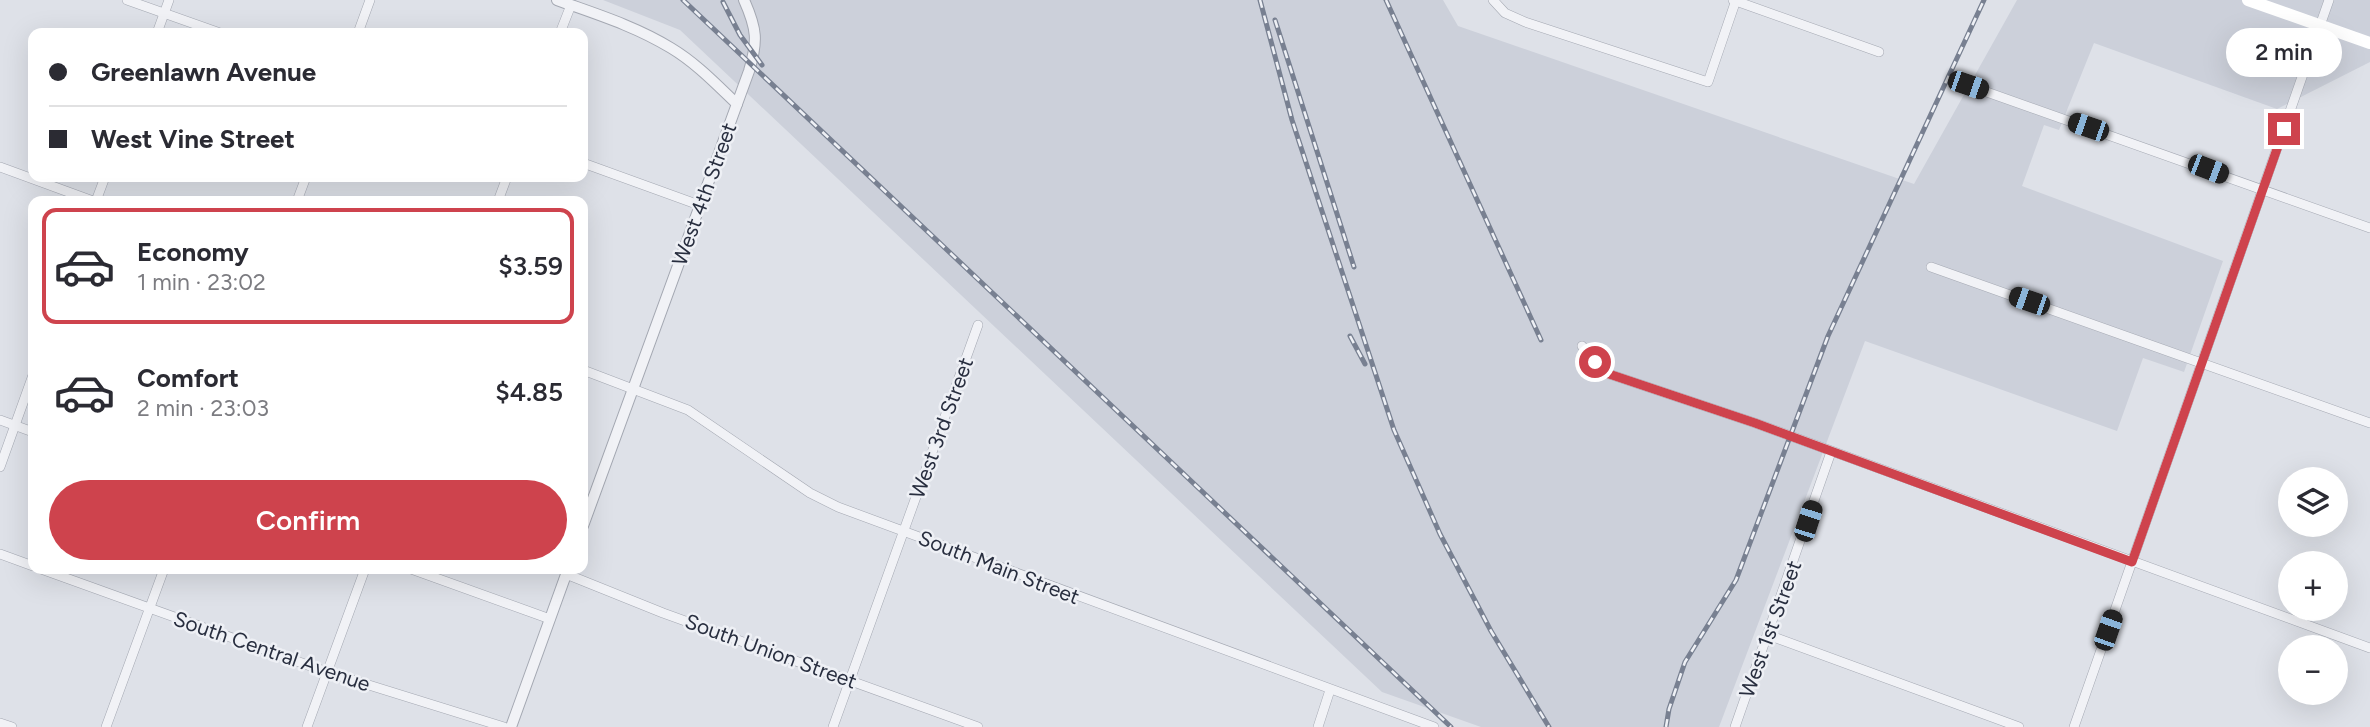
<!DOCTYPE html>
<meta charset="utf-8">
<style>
:root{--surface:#fff;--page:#f7f7f7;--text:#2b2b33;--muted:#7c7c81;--line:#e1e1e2;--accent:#ce434d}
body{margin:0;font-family:Figtree,sans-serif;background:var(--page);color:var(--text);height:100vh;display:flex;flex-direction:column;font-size:26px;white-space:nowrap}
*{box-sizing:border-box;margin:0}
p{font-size:23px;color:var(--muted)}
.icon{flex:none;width:38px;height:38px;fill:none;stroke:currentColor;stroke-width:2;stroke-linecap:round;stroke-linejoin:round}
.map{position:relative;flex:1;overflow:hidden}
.drawer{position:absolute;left:28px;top:196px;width:560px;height:378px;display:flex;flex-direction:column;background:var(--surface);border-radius:14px;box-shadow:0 7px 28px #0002}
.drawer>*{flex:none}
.guide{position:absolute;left:28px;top:28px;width:560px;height:154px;border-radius:14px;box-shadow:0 7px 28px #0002;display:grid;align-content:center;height:154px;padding:0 21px;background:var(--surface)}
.tools{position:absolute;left:2278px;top:467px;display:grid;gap:14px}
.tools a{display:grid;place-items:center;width:70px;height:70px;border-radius:50%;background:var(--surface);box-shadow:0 7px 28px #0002;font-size:35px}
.end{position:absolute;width:32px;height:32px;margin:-16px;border:9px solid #ce434d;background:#fff;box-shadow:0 0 0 4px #fff}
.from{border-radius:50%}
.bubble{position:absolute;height:49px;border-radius:24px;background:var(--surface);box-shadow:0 7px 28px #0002;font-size:23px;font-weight:600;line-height:49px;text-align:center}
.car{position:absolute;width:21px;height:42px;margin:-21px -10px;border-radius:9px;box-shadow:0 0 5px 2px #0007;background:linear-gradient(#222 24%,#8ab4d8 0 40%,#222 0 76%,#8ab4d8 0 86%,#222 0)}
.guide b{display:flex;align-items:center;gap:24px;height:66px;font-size:26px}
.guide b+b{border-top:2px solid var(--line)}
.guide i{width:18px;height:18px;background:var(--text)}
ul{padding:12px 0 0;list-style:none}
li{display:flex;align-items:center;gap:21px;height:116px;margin:0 14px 10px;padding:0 7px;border:4px solid transparent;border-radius:14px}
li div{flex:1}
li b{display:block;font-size:26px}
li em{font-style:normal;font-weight:600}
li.on{border-color:var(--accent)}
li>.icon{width:63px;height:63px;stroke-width:1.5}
.button{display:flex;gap:14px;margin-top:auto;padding:14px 21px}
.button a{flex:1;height:80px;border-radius:42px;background:var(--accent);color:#fff;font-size:28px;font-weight:600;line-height:80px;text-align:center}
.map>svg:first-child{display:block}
.built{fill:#ccd0da}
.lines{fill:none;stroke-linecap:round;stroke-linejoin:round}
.minor-casing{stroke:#a4a8b2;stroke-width:10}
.tertiary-casing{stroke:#a4a8b2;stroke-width:12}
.minor{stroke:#f1f2f6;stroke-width:9}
.tertiary{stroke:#f1f2f6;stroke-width:10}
.secondary{stroke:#fff;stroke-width:12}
.rail-casing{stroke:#788091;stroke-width:5}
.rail{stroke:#eef0f5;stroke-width:2.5;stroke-dasharray:8;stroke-linecap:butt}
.route{stroke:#ce434d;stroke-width:9}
.labels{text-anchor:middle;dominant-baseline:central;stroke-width:5;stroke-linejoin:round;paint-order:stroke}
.street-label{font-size:21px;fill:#282e3f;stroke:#eef0f5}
</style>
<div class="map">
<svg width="2370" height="727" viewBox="0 0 2370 727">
<rect width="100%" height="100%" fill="#dee1e8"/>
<path class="built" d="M603,0H1443L1458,26L1914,184L2017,0H2370V62L2277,109L2094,43L2059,130L2044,125L2022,186L2223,261L2184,372L2143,358L2117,431L1865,341L1719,727H1481L1382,692L680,30Z"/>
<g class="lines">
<g class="minor-casing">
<g id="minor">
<path d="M127,0L220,33"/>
<path d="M1493,0L1505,13L1525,22L1708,82L1736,0"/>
<path d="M1733,0L1879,52"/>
<path d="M157,33L169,0"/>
<path d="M358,33L370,0"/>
<path d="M560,33L571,5"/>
<path d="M1967,85L2370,228"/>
<path d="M583,163L699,205"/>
<path d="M0,167L93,201"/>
<path d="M96,201L105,177"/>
<path d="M297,201L306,177"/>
<path d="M498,201L507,177"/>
<path d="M1931,267L2370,423"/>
<path d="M1582,346L1595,362L1609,374L1755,423L2370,648"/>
<path d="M583,370L688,410L810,493L838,507L1434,727"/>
<path d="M0,420L33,432"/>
<path d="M0,467L33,375"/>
<path d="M0,554L33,566"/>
<path d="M41,569L327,672L504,727"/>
<path d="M411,569L550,619"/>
<path d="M566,574L663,613L978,727"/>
<path d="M1768,635L2019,727"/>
<path d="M0,723L12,727"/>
<path d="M106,727L164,569"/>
<path d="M307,727L365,569"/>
<path d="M833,727L978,325"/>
<path d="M1318,727L1330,690"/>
<path d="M1735,727L1831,452"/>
<path d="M2074,727L2329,0"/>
</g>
</g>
<g class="tertiary-casing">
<g id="tertiary">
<path d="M557,0C596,14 635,26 671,48C696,63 716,84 737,104"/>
<path d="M583,526L749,71C758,41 757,29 744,0"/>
<path d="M511,727L568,569"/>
</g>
</g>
<use href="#minor" class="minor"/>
<use href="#tertiary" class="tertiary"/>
<path class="secondary" d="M2248,0L2370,43"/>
<g class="rail-casing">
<g id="rail">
<path d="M683,0L1451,727"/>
<path d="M1260,0L1292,120L1394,430L1440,534L1491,631L1549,727"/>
<path d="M1386,0L1541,340"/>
<path d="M723,2L740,35L762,65"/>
<path d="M1275,20L1354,267"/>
<path d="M1350,336L1365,364"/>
<path d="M1666,727L1669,709L1685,662L1736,580L1828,336L1984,0"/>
</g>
</g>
<use href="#rail" class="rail"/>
</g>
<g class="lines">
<path class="route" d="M1595,362L1609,374L1755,423L2132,562L2284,129"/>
</g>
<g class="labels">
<g class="street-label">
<text transform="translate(704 194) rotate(-70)">West 4th Street</text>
<text transform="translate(941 428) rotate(-70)">West 3rd Street</text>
<text transform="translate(999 567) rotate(21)">South Main Street</text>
<text transform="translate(1770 629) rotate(-70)">West 1st Street</text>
<text transform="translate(272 651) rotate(19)">South Central Avenue</text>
<text transform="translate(771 651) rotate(20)">South Union Street</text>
</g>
</g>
</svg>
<div class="tools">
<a><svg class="icon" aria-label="layers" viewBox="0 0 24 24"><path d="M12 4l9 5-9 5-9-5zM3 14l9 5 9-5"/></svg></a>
<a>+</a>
<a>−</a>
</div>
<i class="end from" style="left:1595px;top:362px"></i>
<i class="end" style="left:2284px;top:129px"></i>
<div class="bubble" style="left:2226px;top:28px;width:116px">2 min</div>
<i class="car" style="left:1968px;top:85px;rotate:109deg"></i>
<i class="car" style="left:2088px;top:127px;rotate:289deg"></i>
<i class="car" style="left:2208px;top:169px;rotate:111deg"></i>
<i class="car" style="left:2029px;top:301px;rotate:289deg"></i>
<i class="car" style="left:1808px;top:521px;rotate:18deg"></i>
<i class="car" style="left:2108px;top:630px;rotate:19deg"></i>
<div class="guide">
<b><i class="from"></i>Greenlawn Avenue</b>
<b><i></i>West Vine Street</b>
</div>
<section class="drawer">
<ul>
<li class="on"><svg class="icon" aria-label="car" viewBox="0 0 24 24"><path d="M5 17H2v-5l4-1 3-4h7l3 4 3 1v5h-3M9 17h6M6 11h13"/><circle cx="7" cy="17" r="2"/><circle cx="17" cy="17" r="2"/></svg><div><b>Economy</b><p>1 min · 23:02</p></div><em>$3.59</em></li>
<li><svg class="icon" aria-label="car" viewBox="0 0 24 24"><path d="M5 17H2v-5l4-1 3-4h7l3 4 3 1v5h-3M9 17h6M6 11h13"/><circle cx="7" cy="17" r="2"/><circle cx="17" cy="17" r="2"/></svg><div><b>Comfort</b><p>2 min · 23:03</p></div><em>$4.85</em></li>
</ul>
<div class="button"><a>Confirm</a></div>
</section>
</div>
